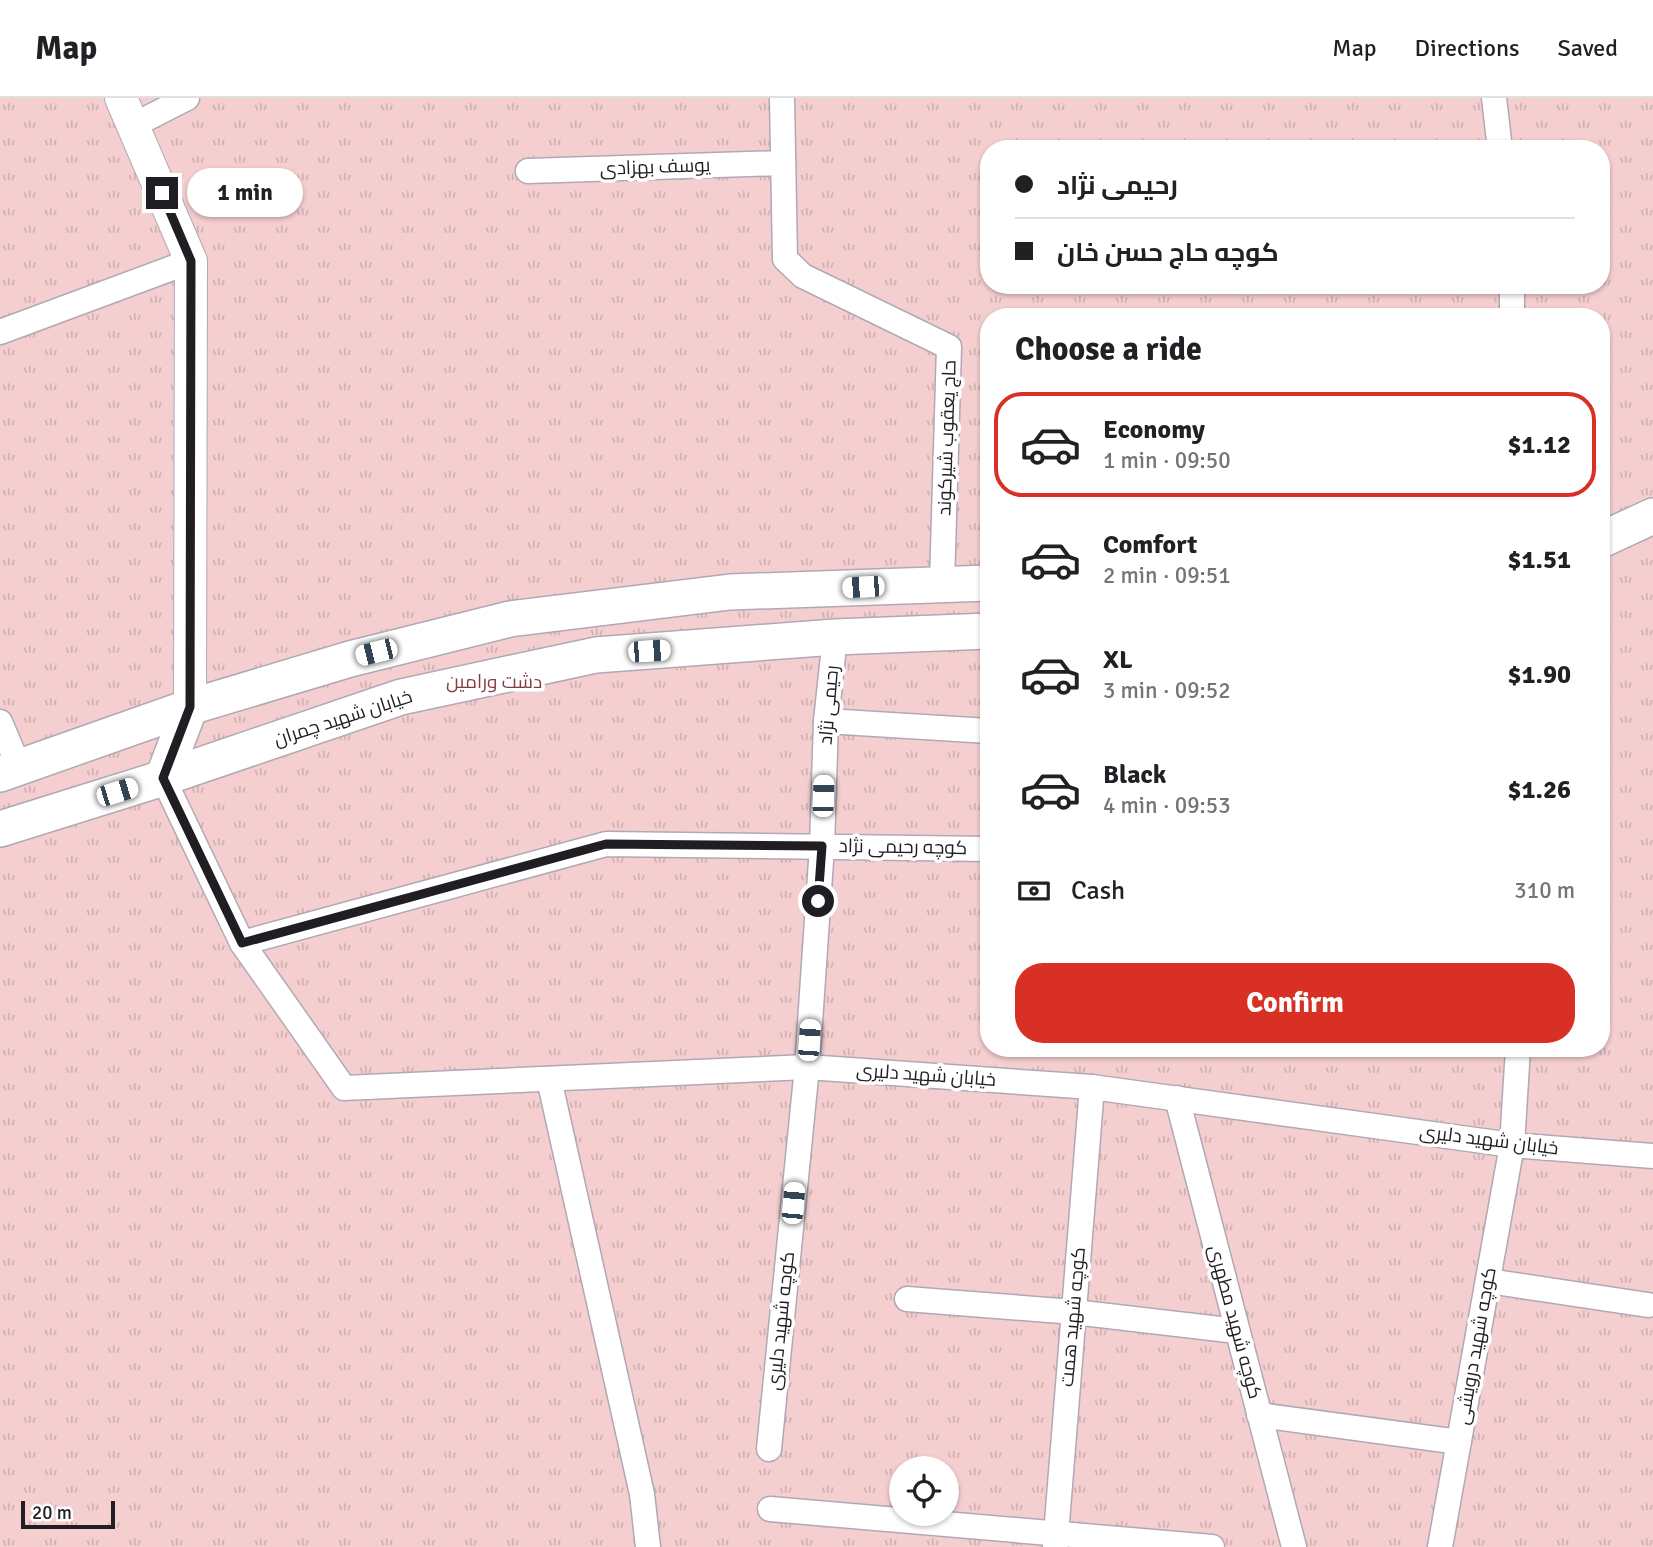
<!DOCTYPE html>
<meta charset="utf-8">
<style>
:root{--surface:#fff;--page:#f2f2f2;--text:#202124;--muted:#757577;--line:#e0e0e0;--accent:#d93025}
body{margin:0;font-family:Signika,Cairo,sans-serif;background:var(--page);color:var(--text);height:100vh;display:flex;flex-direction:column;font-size:26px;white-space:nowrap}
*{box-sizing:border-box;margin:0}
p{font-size:23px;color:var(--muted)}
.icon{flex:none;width:38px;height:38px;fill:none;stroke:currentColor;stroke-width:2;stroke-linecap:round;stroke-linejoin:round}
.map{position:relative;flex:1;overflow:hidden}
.sheet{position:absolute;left:980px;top:210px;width:630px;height:749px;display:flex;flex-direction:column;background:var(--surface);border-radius:28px;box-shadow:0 2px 5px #0004}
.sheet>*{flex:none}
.guide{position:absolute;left:980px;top:42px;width:630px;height:154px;border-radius:28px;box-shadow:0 2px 5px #0004;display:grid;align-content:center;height:154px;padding:0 35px;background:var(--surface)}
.buttons{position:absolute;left:889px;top:1358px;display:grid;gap:14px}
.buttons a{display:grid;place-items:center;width:70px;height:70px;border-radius:50%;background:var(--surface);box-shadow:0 2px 5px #0004;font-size:35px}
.scale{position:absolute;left:21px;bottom:18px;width:94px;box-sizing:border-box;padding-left:7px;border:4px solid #201d23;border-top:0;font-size:19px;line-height:24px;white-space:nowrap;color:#201d23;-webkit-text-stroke:5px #fff;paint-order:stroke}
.end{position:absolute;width:32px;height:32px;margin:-16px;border:9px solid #201d23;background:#fff;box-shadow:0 0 0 4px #fff}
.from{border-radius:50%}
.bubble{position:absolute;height:49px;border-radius:24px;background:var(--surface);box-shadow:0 2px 5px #0004;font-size:23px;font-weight:800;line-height:49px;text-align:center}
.car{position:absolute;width:21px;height:42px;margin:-21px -10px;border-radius:9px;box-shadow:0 0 5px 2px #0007;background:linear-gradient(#fff 24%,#345 0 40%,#fff 0 76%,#345 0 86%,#fff 0)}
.guide b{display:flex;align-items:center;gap:24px;height:66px;font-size:26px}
.guide b+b{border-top:2px solid var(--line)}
.guide i{width:18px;height:18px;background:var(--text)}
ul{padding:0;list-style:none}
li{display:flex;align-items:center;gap:21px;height:105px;margin:0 14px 10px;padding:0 21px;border:4px solid transparent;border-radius:28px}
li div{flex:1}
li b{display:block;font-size:26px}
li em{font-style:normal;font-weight:800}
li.current{border-color:var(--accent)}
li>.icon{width:63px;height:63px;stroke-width:1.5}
h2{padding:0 35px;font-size:32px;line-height:84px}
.pay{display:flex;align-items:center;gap:18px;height:77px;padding:0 35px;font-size:26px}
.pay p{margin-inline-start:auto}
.button{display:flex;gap:14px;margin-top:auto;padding:14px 35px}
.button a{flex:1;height:80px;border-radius:28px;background:var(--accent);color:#fff;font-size:28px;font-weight:800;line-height:80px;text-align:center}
header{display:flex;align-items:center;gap:42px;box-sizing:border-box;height:98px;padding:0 35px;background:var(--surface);border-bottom:2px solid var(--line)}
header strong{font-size:33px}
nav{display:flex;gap:38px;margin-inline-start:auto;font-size:24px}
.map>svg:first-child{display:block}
.grass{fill:url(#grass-tufts);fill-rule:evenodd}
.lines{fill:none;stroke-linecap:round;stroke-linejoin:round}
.minor-casing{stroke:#b1a8b6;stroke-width:27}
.tertiary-casing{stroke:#b1a8b6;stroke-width:34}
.secondary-casing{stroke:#b1a8b6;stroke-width:38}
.minor{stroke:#fff;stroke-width:24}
.tertiary{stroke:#fff;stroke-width:32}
.secondary{stroke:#fff;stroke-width:35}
.route{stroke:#201d23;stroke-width:9}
.labels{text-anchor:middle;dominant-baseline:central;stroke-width:7;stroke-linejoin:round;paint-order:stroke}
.street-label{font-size:19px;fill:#201d23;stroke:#fff}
.park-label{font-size:19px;fill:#853b41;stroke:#fff}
</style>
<header>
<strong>Map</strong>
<nav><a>Map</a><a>Directions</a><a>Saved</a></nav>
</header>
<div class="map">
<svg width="1653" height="1449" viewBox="0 0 1653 1449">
<defs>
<pattern id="grass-tufts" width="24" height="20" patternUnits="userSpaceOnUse" patternTransform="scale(1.75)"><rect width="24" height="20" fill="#f5cfcf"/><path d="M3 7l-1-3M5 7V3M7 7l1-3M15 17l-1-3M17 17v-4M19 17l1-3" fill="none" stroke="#d2b1b1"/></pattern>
</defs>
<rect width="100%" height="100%" fill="#f7eefd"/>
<path class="grass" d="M0,0H1653V1449H0ZM989,51H1601V187H989ZM989,219H1601V950H989ZM901,1370H947V1416H901Z"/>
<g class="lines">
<g class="minor-casing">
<g id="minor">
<path d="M782,0L785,161L803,178L949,249L942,486"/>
<path d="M1494,0L1500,51"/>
<path d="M134,27L187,0"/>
<path d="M528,73L783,65"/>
<path d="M1512,219V187"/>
<path d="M0,234L191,163"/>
<path d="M826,623L989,633"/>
<path d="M0,624L19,669"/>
<path d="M163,680L242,845L344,990L807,969L1092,989L1512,1047L1653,1058"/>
<path d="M242,845L606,746L989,751"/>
<path d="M549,981L642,1396L648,1449"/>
<path d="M1177,1000L1294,1449"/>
<path d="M1488,1183L1648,1207"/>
<path d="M907,1201L1074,1214L1237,1233"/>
<path d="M1259,1317L1459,1344"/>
<path d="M769,1351L807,969L822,748L826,623L835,539"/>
<path d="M770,1411L1212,1449"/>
<path d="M1055,1449L1092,989"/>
<path d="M1440,1449L1512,1047L1518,950"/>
</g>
</g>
<g class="tertiary-casing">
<path id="tertiary" d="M121,0L191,163L190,609"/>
</g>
<g class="secondary-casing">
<g id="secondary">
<path d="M1601,442L1653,418"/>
<path d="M0,676L190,609L350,561L510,521L730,494L989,485"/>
<path d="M163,680L190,609"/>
<path d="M0,731L163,680L401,599L596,557L835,539L989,533"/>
</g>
</g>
<use href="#minor" class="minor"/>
<use href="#tertiary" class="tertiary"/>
<use href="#secondary" class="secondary"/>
</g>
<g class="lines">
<path class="route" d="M162,95L191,163L190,609L163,680L242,845L606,746L822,748L818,803"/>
</g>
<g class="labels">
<g class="street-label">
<text transform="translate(655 69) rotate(-2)">یوسف بهزادی</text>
<text transform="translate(947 340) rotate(-88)">حاج یعقوب شیرکوند</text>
<text transform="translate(829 607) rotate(-85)">رحیمی نژاد</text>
<text transform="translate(343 620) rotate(-18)">خیابان شهید چمران</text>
<text transform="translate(903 749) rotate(1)">کوچه رحیمی نژاد</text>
<text transform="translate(926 977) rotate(4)">خیابان شهید دلیری</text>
<text transform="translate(1489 1042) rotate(7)">خیابان شهید دلیری</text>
<text transform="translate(1073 1219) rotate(-85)">کوچه شهید همت</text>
<text transform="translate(781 1223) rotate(-84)">کوچه شهید دلیری</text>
<text transform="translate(1235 1224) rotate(75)">کوچه شهید مطهری</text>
<text transform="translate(1476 1248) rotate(-80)">کوچه شهید درویشی</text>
</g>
<g class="park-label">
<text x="494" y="584">دشت ورامین</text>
</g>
</g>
</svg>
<div class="buttons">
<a><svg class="icon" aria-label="locate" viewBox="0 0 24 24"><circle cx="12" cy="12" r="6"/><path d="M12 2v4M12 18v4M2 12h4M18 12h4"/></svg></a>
</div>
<div class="scale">20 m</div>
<i class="end from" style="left:818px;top:803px"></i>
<i class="end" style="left:162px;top:95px"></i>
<div class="bubble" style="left:187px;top:70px;width:116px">1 min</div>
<i class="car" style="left:863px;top:489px;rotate:267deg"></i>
<i class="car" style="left:649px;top:553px;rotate:86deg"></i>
<i class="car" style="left:376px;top:554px;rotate:256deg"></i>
<i class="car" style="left:117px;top:694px;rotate:73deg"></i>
<i class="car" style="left:823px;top:698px;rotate:2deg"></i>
<i class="car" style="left:809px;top:942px;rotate:4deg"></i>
<i class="car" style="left:793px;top:1105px;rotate:5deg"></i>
<div class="guide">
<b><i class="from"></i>رحیمی نژاد</b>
<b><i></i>کوچه حاج حسن خان</b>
</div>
<section class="sheet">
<h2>Choose a ride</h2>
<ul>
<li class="current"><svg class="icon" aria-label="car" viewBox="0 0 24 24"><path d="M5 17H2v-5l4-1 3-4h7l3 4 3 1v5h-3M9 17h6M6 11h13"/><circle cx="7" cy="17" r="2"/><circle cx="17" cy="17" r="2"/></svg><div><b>Economy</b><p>1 min · 09:50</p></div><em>$1.12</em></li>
<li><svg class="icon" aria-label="car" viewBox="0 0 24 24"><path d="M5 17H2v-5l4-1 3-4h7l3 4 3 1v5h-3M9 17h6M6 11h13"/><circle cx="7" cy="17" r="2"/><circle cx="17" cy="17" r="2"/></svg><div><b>Comfort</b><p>2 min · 09:51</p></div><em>$1.51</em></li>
<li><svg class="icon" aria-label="car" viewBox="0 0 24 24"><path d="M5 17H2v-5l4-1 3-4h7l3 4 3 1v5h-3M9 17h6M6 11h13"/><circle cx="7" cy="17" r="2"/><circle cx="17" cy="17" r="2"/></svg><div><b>XL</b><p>3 min · 09:52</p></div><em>$1.90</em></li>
<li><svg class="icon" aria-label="car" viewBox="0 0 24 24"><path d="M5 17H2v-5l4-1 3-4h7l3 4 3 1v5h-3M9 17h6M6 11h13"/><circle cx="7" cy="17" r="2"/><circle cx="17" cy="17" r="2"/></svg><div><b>Black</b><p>4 min · 09:53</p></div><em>$1.26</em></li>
</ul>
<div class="pay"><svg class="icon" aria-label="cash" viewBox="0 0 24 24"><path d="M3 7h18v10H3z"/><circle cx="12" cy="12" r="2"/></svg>Cash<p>310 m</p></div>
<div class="button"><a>Confirm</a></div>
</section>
</div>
